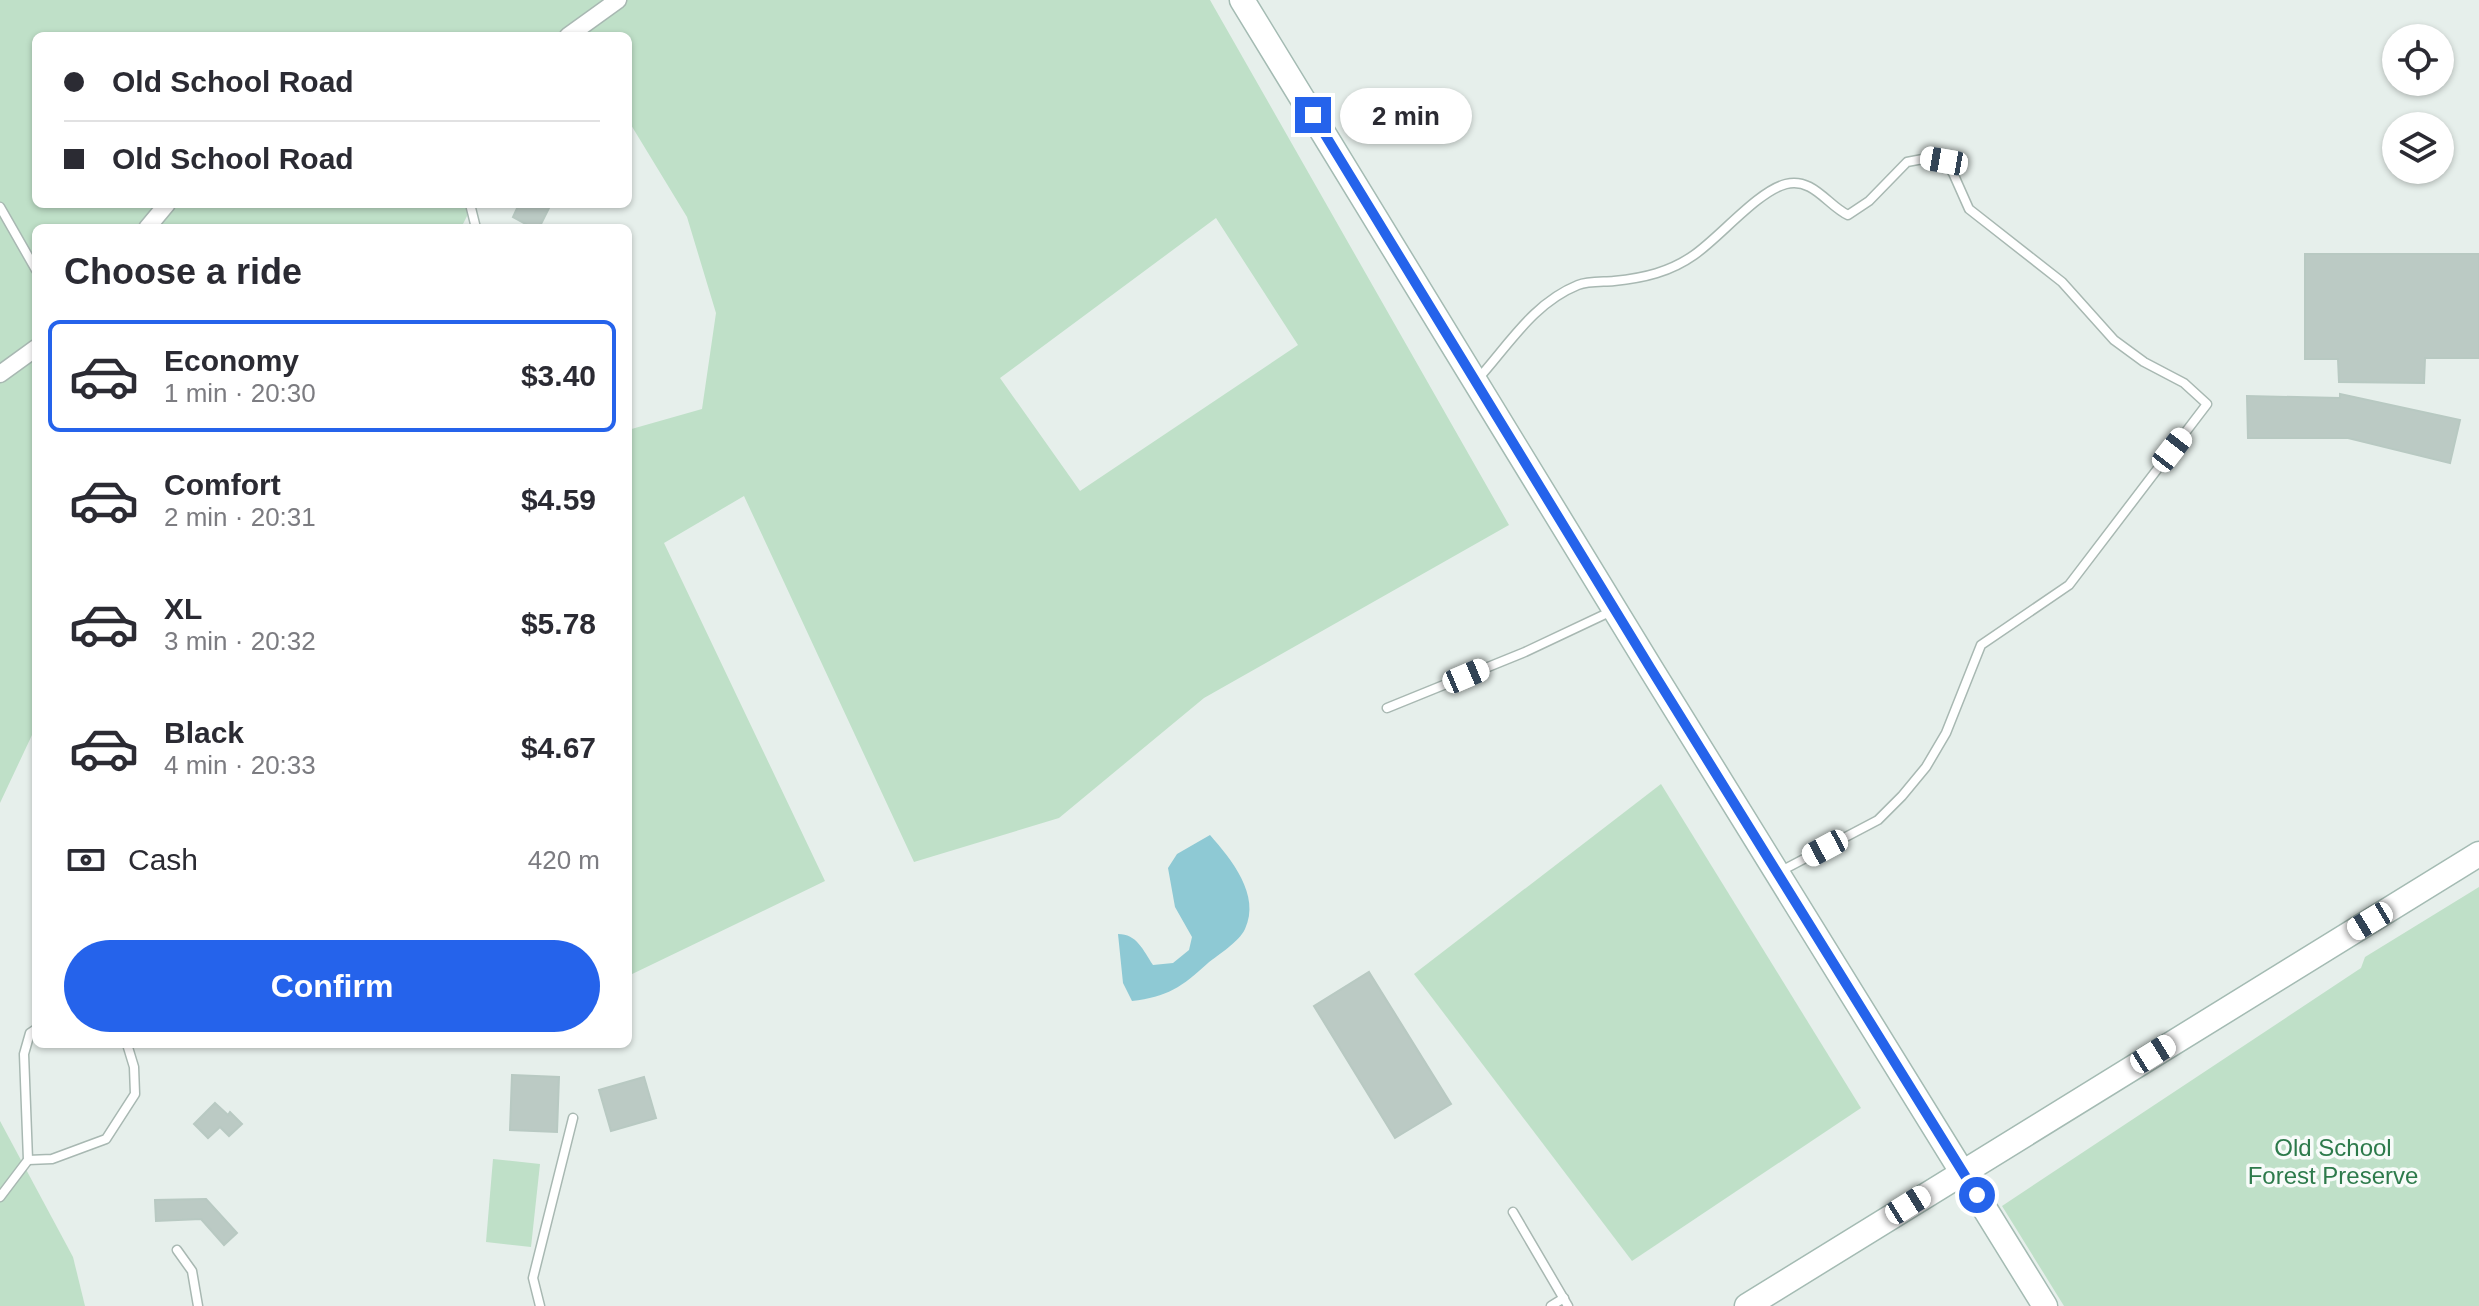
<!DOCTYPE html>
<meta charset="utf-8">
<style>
:root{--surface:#fff;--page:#f7f7f7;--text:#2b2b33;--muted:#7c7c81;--line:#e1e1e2;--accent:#2563eb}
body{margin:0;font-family:Arial,sans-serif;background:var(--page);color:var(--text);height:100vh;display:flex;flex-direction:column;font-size:30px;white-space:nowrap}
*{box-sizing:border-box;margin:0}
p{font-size:26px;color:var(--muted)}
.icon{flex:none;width:44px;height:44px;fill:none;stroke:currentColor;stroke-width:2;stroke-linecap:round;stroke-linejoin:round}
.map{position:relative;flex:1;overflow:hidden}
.side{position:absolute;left:32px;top:224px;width:600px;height:824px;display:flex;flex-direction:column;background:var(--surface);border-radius:12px;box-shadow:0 2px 6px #0004}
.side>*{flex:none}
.guide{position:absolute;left:32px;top:32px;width:600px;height:176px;border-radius:12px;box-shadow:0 2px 6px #0004;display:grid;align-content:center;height:176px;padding:0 32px;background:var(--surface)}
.tools{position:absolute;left:2382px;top:24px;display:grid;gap:16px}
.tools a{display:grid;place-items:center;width:72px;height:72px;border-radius:50%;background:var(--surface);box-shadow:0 2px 6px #0004;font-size:40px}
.end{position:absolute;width:36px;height:36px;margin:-18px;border:10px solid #2563eb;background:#fff;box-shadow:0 0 0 4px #fff}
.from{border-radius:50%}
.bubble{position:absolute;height:56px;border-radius:28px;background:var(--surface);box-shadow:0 2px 6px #0004;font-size:26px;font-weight:800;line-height:56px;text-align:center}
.car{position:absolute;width:24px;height:48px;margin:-24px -12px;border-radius:10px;box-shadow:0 0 6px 2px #0007;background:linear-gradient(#fff 24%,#345 0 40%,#fff 0 76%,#345 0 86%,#fff 0)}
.guide b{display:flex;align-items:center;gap:28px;height:76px;font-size:30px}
.guide b+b{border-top:2px solid var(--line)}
.guide i{width:20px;height:20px;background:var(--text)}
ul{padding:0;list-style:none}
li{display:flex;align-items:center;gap:24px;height:112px;margin:0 16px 12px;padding:0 16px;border:4px solid transparent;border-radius:12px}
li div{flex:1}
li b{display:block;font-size:30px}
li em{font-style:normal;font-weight:800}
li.selected{border-color:var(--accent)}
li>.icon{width:72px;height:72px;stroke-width:1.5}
h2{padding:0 32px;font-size:36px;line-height:96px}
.pay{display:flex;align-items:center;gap:20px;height:88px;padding:0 32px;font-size:30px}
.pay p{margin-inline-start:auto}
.cta{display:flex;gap:16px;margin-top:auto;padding:16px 32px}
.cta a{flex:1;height:92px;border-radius:48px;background:var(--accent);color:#fff;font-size:32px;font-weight:800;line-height:92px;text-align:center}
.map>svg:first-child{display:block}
.green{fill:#bfe0c8;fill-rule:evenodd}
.water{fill:#8ec9d4}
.building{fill:#bbcac4;stroke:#b8c9c2;stroke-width:2}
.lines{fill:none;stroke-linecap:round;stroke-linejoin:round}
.lane-casing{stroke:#a8b8b2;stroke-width:11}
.street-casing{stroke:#a8b8b2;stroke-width:19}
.secondary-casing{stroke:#a4bbb3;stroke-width:27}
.lane{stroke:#fff;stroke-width:8}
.street{stroke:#fff;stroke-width:16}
.secondary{stroke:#fff;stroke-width:24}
.route{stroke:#2563eb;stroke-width:10}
.labels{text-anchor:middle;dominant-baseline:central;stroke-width:7;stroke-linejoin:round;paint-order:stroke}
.park-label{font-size:24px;fill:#2d7a4b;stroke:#f7fbf9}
</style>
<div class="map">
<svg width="2479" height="1306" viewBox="0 0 2479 1306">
<rect width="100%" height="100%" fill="#e6efeb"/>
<g class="green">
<path d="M0,0H1210L1509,525L1204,698L1059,818L914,862L744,496L664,543L825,881L628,976V430L702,409L716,313L687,217L628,120V36H36V204H473L461,228H36V654L32,735L0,803ZM1216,218L1298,345L1080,491L1000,378Z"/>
<path d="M1661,784L1861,1108L1632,1261L1414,974Z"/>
<path d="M2479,887V1306H2064L2002,1206L2361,968L2365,957Z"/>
<path d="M0,1121L73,1257L85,1306H0Z"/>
<path d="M493,1159L540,1164L531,1247L486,1242Z"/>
</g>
<path class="water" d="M1210,835C1231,859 1261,895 1245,929C1239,942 1219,954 1208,963C1182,987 1167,997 1132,1001L1123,983L1118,934C1137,934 1143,950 1153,965L1173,963L1189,950L1192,937L1175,907L1168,868L1177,854Z"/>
<g class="building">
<path d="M519,204H551L539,228H533L513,217Z"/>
<path d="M2305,254H2479V358H2425L2424,383L2339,382L2338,359H2305Z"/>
<path d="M2340,394L2460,420L2450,463L2348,438H2248L2247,396L2340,398Z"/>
<path d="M1369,972L1451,1104L1395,1138L1314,1006Z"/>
<path d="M512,1075L559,1077L557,1132L510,1130Z"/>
<path d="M644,1077L656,1118L611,1131L599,1090Z"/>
<path d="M215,1103L228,1115L230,1112L242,1124L229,1136L220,1127L208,1138L194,1124Z"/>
<path d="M206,1199L237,1233L224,1245L201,1219L156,1221L155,1200Z"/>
</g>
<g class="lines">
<g class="lane-casing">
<g id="lane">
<path d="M470,204L476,228"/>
<path d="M0,207L36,270"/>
<path d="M1477,380C1508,346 1533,303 1578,285C1588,281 1603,282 1614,281C1644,278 1670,272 1694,255C1720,237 1758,191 1786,184C1813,177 1828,206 1848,215L1869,201L1907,162L1928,158L1944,161L1953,173L1969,209L2062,282L2114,340L2144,362L2184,383L2207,404L2069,585L1981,645L1946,733L1926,767L1902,796L1878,820L1781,871"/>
<path d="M1387,708L1525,652L1614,610"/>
<path d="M28,1160L52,1159L106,1139L135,1094L134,1067L127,1044"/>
<path d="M0,1197L28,1160L24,1054L30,1033L36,1029"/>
<path d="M1513,1212L1568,1306"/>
<path d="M177,1250L192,1271L198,1306"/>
<path d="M540,1306L533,1278L573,1118"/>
<path d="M1551,1306L1564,1298"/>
</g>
</g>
<g class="street-casing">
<g id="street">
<path d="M568,36L618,0"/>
<path d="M147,228L167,204"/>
<path d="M0,374L36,348"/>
</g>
</g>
<g class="secondary-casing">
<g id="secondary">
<path d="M1242,0L1651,669L2045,1306"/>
<path d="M1747,1306L2479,854"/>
</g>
</g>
<use href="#lane" class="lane"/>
<use href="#street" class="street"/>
<use href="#secondary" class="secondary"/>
</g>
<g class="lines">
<path class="route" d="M1313,115L1651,669L1977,1195"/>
</g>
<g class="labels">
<g class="park-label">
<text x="2333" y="1147">Old School<tspan x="2333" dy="28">Forest Preserve</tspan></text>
</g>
</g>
</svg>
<div class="tools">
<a><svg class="icon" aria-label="locate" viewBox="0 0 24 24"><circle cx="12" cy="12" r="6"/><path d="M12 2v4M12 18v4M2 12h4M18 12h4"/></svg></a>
<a><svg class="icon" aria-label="layers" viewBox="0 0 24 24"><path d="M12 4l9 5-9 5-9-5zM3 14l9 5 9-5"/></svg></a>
</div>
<i class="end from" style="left:1977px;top:1195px"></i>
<i class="end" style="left:1313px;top:115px"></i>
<div class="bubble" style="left:1340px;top:88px;width:132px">2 min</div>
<i class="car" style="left:1944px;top:161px;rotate:280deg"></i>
<i class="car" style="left:2172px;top:450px;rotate:38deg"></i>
<i class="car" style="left:1466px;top:676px;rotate:67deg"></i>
<i class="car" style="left:1825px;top:848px;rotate:242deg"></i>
<i class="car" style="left:2370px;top:921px;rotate:239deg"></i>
<i class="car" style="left:2153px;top:1054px;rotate:58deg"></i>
<i class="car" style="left:1908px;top:1205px;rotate:58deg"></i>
<div class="guide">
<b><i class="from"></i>Old School Road</b>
<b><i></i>Old School Road</b>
</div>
<section class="side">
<h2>Choose a ride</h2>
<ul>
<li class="selected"><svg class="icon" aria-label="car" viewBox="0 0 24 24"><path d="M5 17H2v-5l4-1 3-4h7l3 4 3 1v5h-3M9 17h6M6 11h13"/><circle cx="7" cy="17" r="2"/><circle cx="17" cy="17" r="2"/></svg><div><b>Economy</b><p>1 min · 20:30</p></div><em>$3.40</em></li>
<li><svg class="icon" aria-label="car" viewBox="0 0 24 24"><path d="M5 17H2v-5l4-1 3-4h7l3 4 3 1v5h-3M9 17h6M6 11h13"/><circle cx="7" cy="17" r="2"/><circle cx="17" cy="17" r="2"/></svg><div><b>Comfort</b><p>2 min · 20:31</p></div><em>$4.59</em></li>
<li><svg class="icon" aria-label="car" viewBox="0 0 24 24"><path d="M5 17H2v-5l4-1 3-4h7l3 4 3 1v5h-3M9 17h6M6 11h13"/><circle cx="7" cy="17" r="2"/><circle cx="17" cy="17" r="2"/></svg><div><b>XL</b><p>3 min · 20:32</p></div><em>$5.78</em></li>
<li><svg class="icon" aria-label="car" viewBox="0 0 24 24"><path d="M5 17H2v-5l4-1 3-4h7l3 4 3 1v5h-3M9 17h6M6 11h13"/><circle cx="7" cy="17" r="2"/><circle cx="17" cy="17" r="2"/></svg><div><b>Black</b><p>4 min · 20:33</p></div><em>$4.67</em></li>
</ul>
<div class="pay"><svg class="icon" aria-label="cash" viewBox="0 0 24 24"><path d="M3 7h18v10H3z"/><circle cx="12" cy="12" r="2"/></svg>Cash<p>420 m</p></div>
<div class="cta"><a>Confirm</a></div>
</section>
</div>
